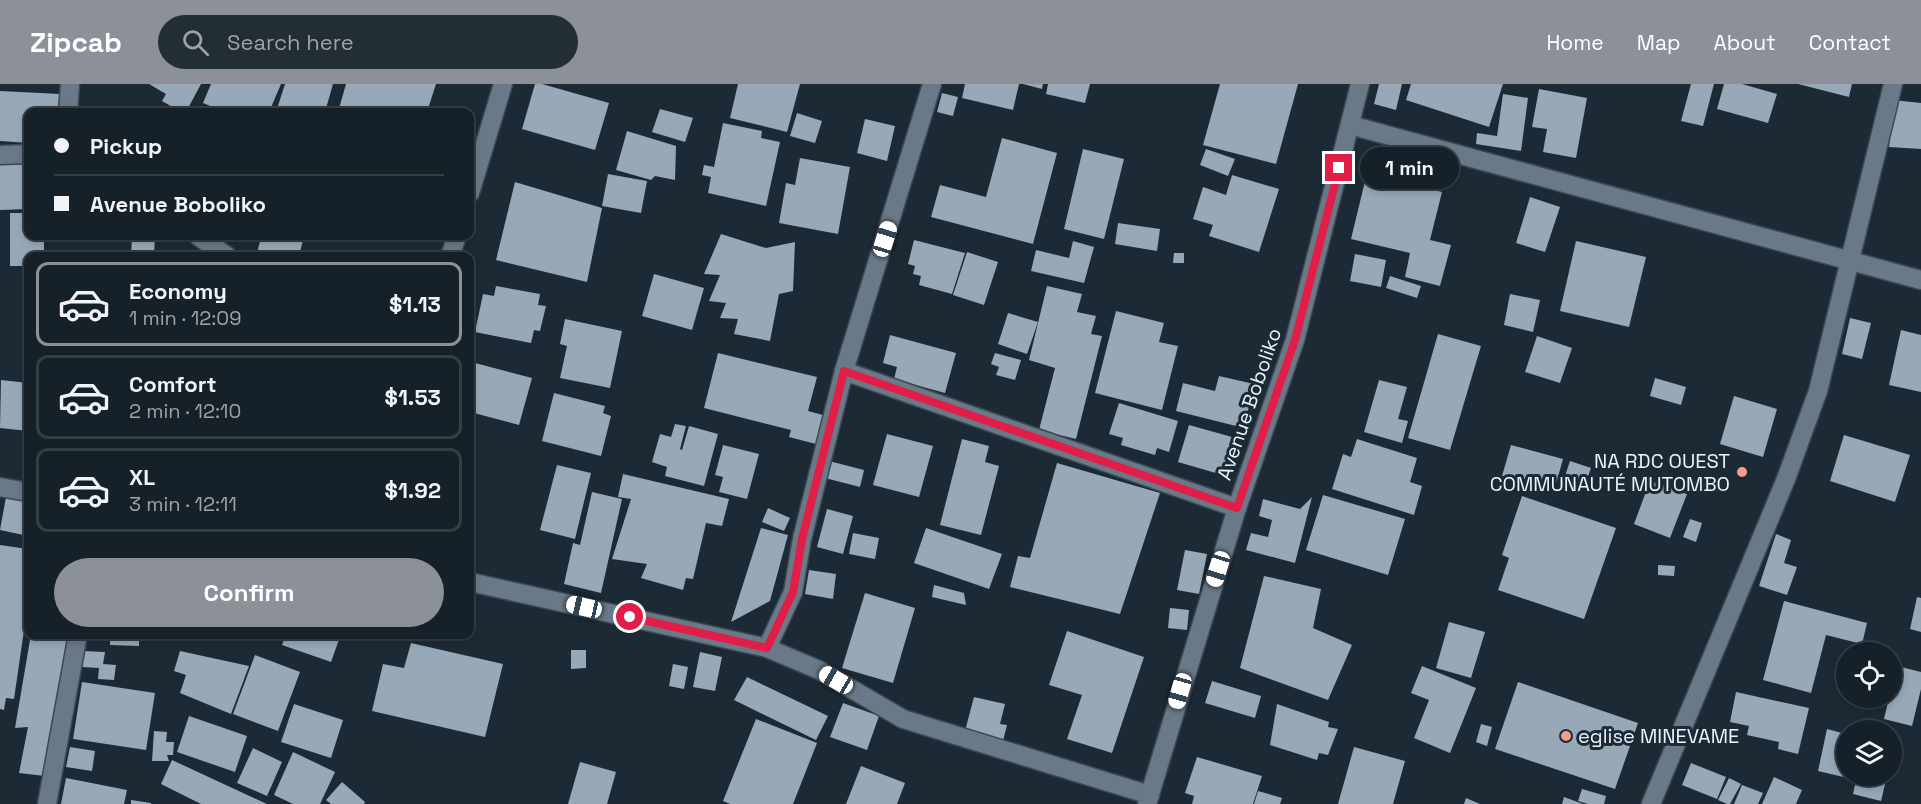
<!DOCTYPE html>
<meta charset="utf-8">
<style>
:root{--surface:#152028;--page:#222d34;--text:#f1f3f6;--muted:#9da3a8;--line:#343e45;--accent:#8c9099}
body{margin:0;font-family:"Space Grotesk",sans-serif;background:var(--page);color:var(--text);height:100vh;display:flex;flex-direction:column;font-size:22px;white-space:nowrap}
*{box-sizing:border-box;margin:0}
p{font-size:20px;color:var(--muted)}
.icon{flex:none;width:33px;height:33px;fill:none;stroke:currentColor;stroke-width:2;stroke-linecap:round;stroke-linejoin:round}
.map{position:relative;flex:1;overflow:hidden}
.sheet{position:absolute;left:24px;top:168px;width:450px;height:387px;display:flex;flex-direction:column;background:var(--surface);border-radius:12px;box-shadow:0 3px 9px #0003,0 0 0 2px var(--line)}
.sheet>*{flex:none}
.banner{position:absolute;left:24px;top:24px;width:450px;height:132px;border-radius:12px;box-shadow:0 3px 9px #0003,0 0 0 2px var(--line);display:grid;align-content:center;height:132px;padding:0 30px;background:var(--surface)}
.tools{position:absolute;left:1836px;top:558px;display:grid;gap:12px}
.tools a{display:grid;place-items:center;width:66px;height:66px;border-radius:50%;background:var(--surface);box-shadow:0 3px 9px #0003,0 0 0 2px var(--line);font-size:30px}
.end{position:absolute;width:27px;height:27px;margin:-14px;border:8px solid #e11d48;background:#fff;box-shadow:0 0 0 3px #fff}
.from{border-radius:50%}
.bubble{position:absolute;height:42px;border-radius:21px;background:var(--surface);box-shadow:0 3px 9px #0003,0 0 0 2px var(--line);font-size:20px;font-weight:800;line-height:42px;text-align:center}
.car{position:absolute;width:18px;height:36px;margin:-18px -9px;border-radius:8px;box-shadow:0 0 4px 2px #0007;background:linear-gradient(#fff 24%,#345 0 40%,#fff 0 76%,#345 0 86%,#fff 0)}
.banner b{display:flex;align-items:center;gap:21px;height:57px;font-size:22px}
.banner b+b{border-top:2px solid var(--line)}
.banner i{width:15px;height:15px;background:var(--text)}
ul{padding:10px 0 0;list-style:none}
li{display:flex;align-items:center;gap:18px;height:84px;margin:0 12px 9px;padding:0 18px;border:3px solid var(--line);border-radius:12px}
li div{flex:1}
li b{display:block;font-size:22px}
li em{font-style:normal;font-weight:800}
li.selected{border-color:var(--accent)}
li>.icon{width:54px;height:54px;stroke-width:1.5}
.button{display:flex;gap:12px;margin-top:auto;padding:12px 30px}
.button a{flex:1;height:69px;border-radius:36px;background:var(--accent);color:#fff;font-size:24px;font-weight:800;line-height:69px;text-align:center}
header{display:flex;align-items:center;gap:36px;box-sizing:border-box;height:84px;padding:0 30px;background:var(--accent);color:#fff}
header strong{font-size:28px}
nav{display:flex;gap:33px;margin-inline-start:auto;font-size:21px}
.search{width:420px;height:54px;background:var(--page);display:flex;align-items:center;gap:15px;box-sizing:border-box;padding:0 21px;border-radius:33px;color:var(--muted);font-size:22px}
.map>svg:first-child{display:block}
.building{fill:#97a8b7}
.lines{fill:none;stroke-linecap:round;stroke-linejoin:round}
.minor-casing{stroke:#3d4853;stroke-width:21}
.minor{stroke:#697987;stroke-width:18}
.route{stroke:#e11d48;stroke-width:8}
.poi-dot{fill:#f49d8d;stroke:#1c2a36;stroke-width:2}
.labels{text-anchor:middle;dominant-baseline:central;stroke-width:6;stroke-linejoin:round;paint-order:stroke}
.street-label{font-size:20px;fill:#ebf4fc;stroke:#1c2a36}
.poi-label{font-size:20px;fill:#ebf4fc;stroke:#1c2a36;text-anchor:end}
</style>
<header>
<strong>Zipcab</strong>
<div class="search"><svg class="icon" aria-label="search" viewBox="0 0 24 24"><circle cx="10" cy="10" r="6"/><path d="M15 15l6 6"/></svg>Search here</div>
<nav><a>Home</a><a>Map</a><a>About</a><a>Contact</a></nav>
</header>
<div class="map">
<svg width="1921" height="720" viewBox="0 0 1921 720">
<rect width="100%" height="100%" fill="#1c2a36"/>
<g class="building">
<path d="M149,0H201L186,28H181L162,17L166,10Z"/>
<path d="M211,0H281L269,28H225L203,19Z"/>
<path d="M285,0H333L325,28H276Z"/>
<path d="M346,0H436L427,28H338Z"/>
<path d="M535,0H542L609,19L595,66L522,45Z"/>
<path d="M738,0H800L787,48L730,34Z"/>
<path d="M965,0H1019L1013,26L962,14Z"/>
<path d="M1023,0H1043L1042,5Z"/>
<path d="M1048,0H1090L1085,19L1046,10Z"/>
<path d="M1220,0H1298L1276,80L1203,61Z"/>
<path d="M1379,0H1402L1396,26L1374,20Z"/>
<path d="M1411,0H1503L1489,43L1406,16Z"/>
<path d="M1691,0H1714L1703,42L1681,37Z"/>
<path d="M1724,0H1742L1777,10L1768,39L1717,25Z"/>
<path d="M1798,0H1852L1849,13Z"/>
<path d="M1539,5L1587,14L1576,74L1543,68L1547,45L1532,43Z"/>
<path d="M0,7L60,10L59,28H28V59L0,57Z"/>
<path d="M942,9L958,13L953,32L937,28Z"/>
<path d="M1503,10L1528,14L1521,67L1476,60L1477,49L1497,52Z"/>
<path d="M1893,16L1921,19V65L1889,63Z"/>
<path d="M660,25L693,34L685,58L652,48Z"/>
<path d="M797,29L822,37L815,59L790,52Z"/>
<path d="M865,35L895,42L887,77L857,69Z"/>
<path d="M723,39L762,47L761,54L780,58L766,122L708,109L711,93L702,91L704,81L714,83Z"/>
<path d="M627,47L676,62L675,96L655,92L651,96L616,86Z"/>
<path d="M1002,54L1057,69L1033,160L931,133L940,101L986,113Z"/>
<path d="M1083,65L1124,75L1104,155L1064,145Z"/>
<path d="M1206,65L1235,75L1228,92L1200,81Z"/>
<path d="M800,74L850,83L838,150L779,139L786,99L795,101Z"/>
<path d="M28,80V125L0,126V81Z"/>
<path d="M1367,89L1442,108L1430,156L1451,161L1440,202L1405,193L1410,169L1351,155Z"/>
<path d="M608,90L647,97L641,129L602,122Z"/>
<path d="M1232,91L1279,105L1259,168L1209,152L1213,141L1193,135L1203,103L1226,111Z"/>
<path d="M515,98L602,124L587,198L496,176Z"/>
<path d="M1530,113L1560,123L1545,168L1516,159Z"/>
<path d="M10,129H28V152H44V172H28V182H10Z"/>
<path d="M1118,139L1160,145L1157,167L1115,160Z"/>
<path d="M721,150L766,164L795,158L793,207L779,210L770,257L734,250L738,235L720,234L726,219L709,217L720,191L704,190Z"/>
<path d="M132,152H155L154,172H131Z"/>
<path d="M261,152H304L299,172H267L257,170Z"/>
<path d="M914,156L965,169L952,210L919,201L921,192L913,190L915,182L908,180Z"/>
<path d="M1073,157L1094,163L1084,199L1031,187L1036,166L1069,174Z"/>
<path d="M1576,157L1646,173L1629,243L1560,227Z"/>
<path d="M967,168L998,178L984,221L953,211Z"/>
<path d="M1174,169H1184V179H1173Z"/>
<path d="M1355,170L1386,176L1381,203L1350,197Z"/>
<path d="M654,190L704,204L692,246L642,232Z"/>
<path d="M1390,192L1421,202L1417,214L1386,204Z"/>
<path d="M496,202L540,210L538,221L546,222L540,247L534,246L531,259L475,248L483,210L494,212Z"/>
<path d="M1047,202L1082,210L1077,228L1096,232L1091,250L1102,252L1076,355L1039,346L1055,284L1029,276Z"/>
<path d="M1510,210L1540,216L1533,248L1504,241Z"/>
<path d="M1116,227L1164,239L1159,258L1178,262L1162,326L1095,309Z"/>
<path d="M1008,229L1038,238L1027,270L998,260Z"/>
<path d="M1850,234L1871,239L1862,275L1842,270Z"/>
<path d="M565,235L622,247L610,304L560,294L567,262L560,260Z"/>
<path d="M1901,246L1921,251V308L1889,301Z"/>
<path d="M1438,250L1481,262L1450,366L1408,354Z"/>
<path d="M890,251L956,269L945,309L894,295L897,283L883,279Z"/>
<path d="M1537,252L1572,264L1560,299L1525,288Z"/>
<path d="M718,269L817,293L808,327L823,331L816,360L789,353L791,346L704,324Z"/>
<path d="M995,269L1021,276L1015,296L996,291L999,283L991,280Z"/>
<path d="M475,279L532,294L519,341L470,328V297Z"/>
<path d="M1219,292L1254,300L1244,344L1176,327L1183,299L1215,307Z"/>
<path d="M1655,294L1686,303L1681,321L1650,312Z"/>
<path d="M1,296L28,299V347L0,344Z"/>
<path d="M1379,296L1407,303L1398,335L1408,337L1402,359L1364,348Z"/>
<path d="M554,309L605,322L603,329L611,332L601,372L542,357Z"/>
<path d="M1734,312L1777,325L1763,373L1720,360Z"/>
<path d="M1119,319L1178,337L1169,368L1157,364L1155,371L1121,361L1123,354L1109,350Z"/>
<path d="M675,340L686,342L680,365L682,366L689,342L718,350L704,402L665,392L667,383L652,378L660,350L671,353Z"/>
<path d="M1189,341L1232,353L1229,362L1234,363L1226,392L1178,378Z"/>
<path d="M887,350L933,362L919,413L873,401Z"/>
<path d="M1844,351L1910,371L1895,418L1830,397Z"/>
<path d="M962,355L989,362L985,378L999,382L981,451L940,441Z"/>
<path d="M1357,355L1417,374L1410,398L1422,402L1414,431L1332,405L1343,370L1351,373Z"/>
<path d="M723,361L759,370L747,415L719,408L723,393L715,391Z"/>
<path d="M1511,361L1563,375L1554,407L1502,392Z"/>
<path d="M829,377L864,386L860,403L825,394Z"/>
<path d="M1570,377L1591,384L1585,401L1564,395Z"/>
<path d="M1057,379L1160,409L1120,530L1010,503L1018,472L1030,474Z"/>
<path d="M557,381L591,389L575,455L540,446Z"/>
<path d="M623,390L729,415L722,442L706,439L693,495L686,494L683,506L641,494L647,480L612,475L631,415L618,413Z"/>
<path d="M1650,397L1687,410L1670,454L1634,440Z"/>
<path d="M592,408L622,415L601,509L564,500L573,459L580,461Z"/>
<path d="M1323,411L1405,435L1388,491L1306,466Z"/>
<path d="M1522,412L1616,444L1584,535L1498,506L1509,474L1502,471Z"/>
<path d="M6,413L28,418V452L0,446Z"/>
<path d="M1312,413L1295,479L1246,466L1251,449L1268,453L1272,436L1259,432L1263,415L1300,425Z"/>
<path d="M768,424L790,434L784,447L762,438Z"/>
<path d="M827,425L853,432L843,470L817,463Z"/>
<path d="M1690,435L1702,439L1696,458L1683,453Z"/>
<path d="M761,444L788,451L770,517L731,538Z"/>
<path d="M926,444L1002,470L989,505L914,479Z"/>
<path d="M853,449L879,454L875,475L849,470Z"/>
<path d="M1776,450L1791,456L1784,479L1797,483L1787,511L1759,502Z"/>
<path d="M0,461L28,465V519L14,615L6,614L4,626L0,625Z"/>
<path d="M1185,466L1207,470L1199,510L1177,506Z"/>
<path d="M1658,481L1675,482L1674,492L1658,491Z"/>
<path d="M809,486L836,490L833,515L805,510Z"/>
<path d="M1264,492L1321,505L1313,544L1352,561L1328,616L1240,584Z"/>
<path d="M934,501L964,509L966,521L932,513Z"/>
<path d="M865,509L915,524L893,599L842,584Z"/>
<path d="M1917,513L1921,514V548L1910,545Z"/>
<path d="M1784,517L1867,539L1862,560L1826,551L1811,609L1763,596Z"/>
<path d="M1170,524L1189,526L1187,546L1168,544Z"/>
<path d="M1449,538L1485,548L1471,594L1436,584Z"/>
<path d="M1067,547L1144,573L1112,669L1067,655L1082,611L1049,601Z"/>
<path d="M31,550H69L45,692L19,689L28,643L15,644Z"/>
<path d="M110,550H139V562L110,561Z"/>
<path d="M286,550H341L331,578L282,561Z"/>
<path d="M411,559L503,580L485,653L372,627L383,580L404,584Z"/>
<path d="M571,566H586V584L571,585Z"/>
<path d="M83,567L105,568L103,580L116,581L114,596L98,595L99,584L82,583Z"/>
<path d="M180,567L249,582L231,630L180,609L186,591L174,587Z"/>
<path d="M700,568L722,573L715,607L693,603Z"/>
<path d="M255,571L300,588L278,647L233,630Z"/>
<path d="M673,580L688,583L684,605L669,602Z"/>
<path d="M1422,582L1476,604L1450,669L1414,654L1429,616L1411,609Z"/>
<path d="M1897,582L1921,588V605L1912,642L1884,635L1889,614H1892V604Z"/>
<path d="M747,593L828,632L816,656L734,616Z"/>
<path d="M1212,597L1261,612L1255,634L1205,619Z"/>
<path d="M82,598L155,609L146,666L73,655Z"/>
<path d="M1518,598L1638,639L1615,705L1495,665Z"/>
<path d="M1736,608L1809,624L1798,670L1778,665L1779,658L1747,651L1749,642L1730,638Z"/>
<path d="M974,613L1005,620L1000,640L1007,641L1003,657L965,647Z"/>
<path d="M843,619L879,632L867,666L830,653Z"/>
<path d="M294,620L343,636L331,674L281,658Z"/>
<path d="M1277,620L1329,638L1328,643L1338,645L1328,671L1319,669L1317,676L1270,661Z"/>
<path d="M189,632L247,652L235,688L177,668Z"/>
<path d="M756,635L817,659L793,720H730L723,717Z"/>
<path d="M1481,640L1492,643L1487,662L1476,658Z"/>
<path d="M1827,645L1846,650V692H1887L1881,717L1853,710L1856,696L1818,687Z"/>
<path d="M154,647L167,648L166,658H174L173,671H167L169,677H152Z"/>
<path d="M70,663L95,667L92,687L66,683Z"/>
<path d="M1354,663L1405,677L1393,720H1338Z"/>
<path d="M253,664L282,678L267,712L237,699Z"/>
<path d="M293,668L335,688L320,720H293L274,711Z"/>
<path d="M1197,673L1262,692L1253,720H1192L1194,712L1185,709Z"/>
<path d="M172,676L267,720H201L161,700Z"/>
<path d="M580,678L616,688L607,720H568Z"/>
<path d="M1691,679L1726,693L1717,715L1682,701Z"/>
<path d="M861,682L905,699L897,720H846Z"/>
<path d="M1774,693L1802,706L1796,720H1762Z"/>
<path d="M66,694L127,706L124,720H61Z"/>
<path d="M1729,694L1741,700L1730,720H1727L1718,716Z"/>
<path d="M342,698L365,718L364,720H331L326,716Z"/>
<path d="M1742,701L1763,709L1758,720H1734Z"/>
<path d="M1582,705L1606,712L1604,720H1588L1578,717Z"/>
<path d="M1258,707L1282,714L1280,720H1254Z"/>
<path d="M1564,713L1583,720H1562Z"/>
<path d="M1466,714L1480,720H1464Z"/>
<path d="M131,716L151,719V720H131Z"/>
</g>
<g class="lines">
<g class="minor-casing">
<g id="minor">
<path d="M68,28L70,0"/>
<path d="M1350,41L1921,196"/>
<path d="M0,71L28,70"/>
<path d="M470,109L503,0"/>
<path d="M198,152L227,172"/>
<path d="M450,172L457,152"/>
<path d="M844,287L1237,424"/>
<path d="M0,403L28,408"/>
<path d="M470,498L767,564L819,586L903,635L1150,711"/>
<path d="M767,564L793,508L802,455L844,287L932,0"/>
<path d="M47,720L78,550"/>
<path d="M1147,720L1237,424L1295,256L1360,0"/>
<path d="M1651,720L1786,395L1818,307L1893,0"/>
</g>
</g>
<use href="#minor" class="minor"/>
</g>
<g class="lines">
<path class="route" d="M630,533L767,564L793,508L802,455L844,287L1237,424L1295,256L1339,84"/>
</g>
<g class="poi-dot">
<circle cx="1742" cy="388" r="6"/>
<circle cx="1566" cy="652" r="6"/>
</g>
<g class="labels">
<g class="street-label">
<text transform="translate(1249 320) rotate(-71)">Avenue Boboliko</text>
</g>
<g class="poi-label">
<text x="1730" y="377">NA RDC OUEST<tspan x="1730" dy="23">COMMUNAUTÉ MUTOMBO</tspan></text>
<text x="1578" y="652" text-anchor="start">eglise MINEVAME</text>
</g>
</g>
</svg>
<div class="tools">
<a><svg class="icon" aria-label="locate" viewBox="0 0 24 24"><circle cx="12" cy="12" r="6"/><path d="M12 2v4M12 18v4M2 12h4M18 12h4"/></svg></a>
<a><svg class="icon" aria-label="layers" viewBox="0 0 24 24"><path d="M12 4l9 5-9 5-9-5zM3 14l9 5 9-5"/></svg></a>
</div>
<i class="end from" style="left:630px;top:533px"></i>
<i class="end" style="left:1339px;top:84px"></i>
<div class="bubble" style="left:1360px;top:63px;width:99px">1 min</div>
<i class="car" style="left:885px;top:155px;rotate:17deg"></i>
<i class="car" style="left:1218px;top:485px;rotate:197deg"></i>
<i class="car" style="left:584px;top:523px;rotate:283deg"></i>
<i class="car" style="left:836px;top:596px;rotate:300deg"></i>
<i class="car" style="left:1180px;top:607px;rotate:196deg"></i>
<div class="banner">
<b><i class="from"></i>Pickup</b>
<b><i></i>Avenue Boboliko</b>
</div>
<section class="sheet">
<ul>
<li class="selected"><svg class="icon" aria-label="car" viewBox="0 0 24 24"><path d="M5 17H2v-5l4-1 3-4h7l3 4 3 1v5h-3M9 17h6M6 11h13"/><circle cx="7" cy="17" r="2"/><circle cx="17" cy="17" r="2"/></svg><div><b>Economy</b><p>1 min · 12:09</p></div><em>$1.13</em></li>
<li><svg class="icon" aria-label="car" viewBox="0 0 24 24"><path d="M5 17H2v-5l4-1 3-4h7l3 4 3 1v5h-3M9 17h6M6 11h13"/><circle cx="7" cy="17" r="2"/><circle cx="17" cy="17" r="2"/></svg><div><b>Comfort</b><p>2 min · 12:10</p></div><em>$1.53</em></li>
<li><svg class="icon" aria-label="car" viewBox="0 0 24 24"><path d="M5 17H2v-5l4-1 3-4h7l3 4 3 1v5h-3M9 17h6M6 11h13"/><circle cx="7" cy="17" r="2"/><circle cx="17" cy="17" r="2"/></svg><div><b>XL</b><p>3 min · 12:11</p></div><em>$1.92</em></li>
</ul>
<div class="button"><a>Confirm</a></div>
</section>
</div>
